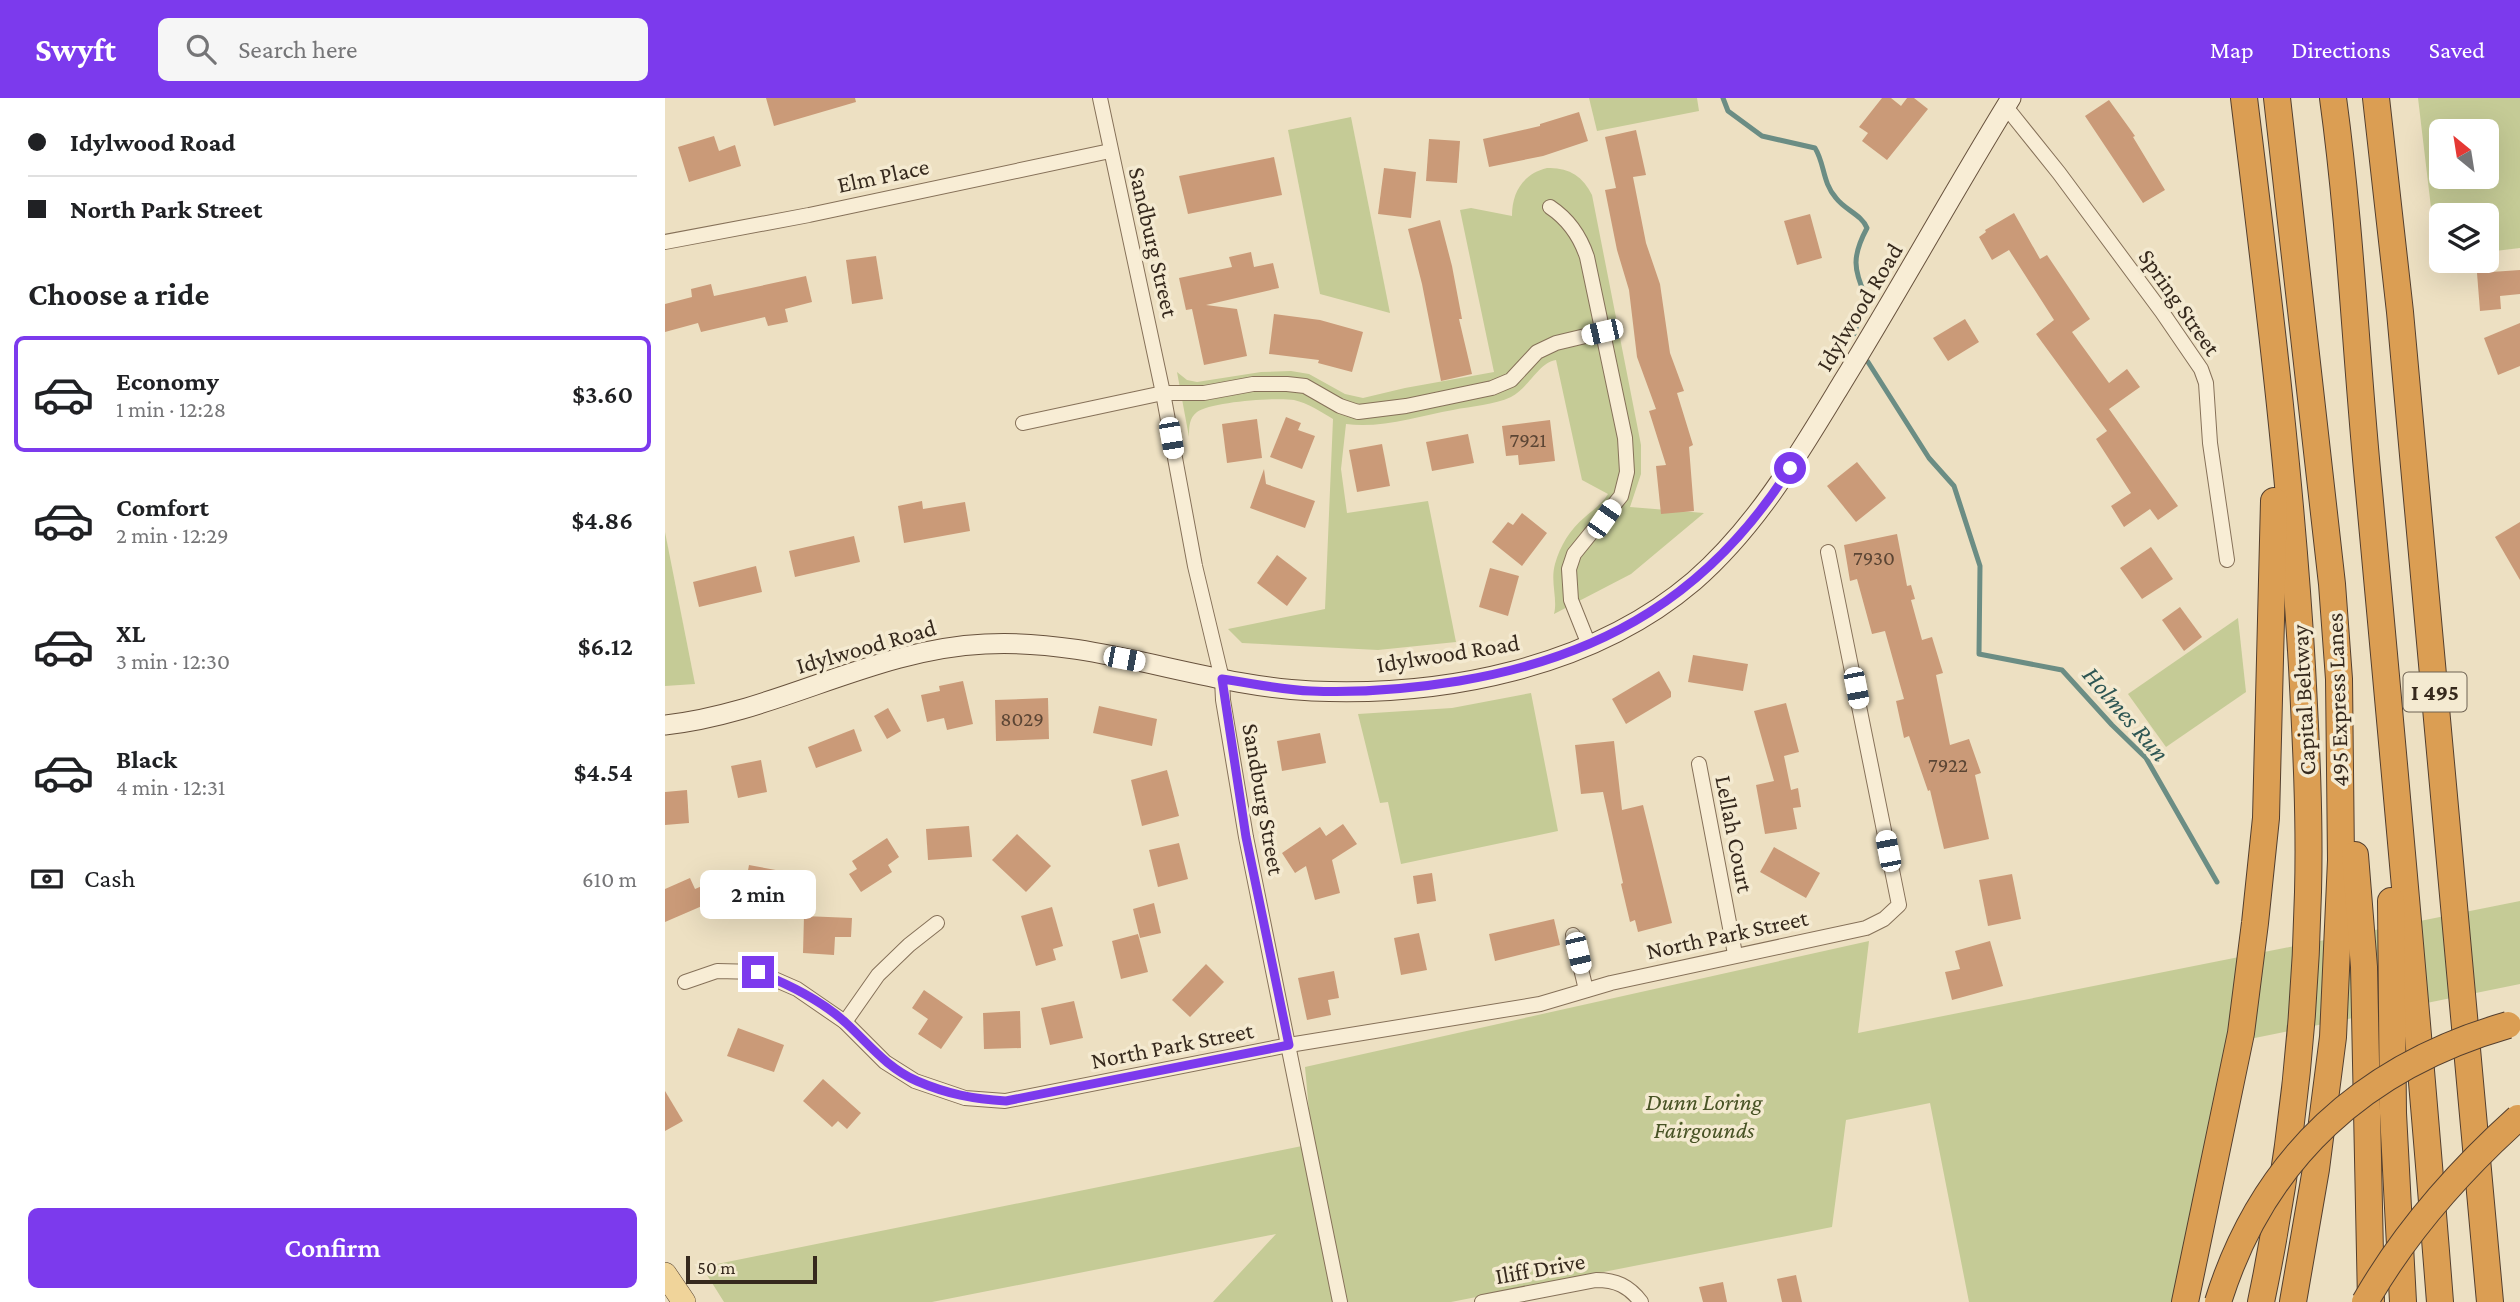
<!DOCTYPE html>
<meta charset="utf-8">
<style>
:root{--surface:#fff;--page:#f6f6f6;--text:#202124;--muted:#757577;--line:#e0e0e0;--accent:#7c3aed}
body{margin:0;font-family:"Crimson Pro",serif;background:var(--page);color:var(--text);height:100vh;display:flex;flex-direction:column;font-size:26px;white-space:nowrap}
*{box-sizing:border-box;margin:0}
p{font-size:23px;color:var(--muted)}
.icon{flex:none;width:38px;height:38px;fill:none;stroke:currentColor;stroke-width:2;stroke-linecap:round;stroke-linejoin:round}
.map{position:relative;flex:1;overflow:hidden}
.side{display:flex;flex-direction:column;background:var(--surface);width:665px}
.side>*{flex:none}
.banner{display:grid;align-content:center;height:154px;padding:0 28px;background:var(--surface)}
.needle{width:46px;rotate:330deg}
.fabs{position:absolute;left:1764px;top:21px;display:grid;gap:14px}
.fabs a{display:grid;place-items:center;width:70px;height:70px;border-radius:10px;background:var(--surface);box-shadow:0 7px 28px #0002;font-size:35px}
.scale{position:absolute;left:21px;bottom:18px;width:131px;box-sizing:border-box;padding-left:7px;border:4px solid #36291d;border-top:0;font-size:19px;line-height:24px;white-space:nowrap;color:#36291d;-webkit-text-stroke:5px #f4ead1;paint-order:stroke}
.end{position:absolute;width:32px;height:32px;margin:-16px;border:9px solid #7c3aed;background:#fff;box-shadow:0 0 0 4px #fff}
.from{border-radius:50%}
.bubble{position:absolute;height:49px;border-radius:10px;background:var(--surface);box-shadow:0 7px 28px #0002;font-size:23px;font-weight:600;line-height:49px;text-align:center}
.car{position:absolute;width:21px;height:42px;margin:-21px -10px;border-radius:9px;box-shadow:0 0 5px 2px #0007;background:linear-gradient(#fff 24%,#345 0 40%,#fff 0 76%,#345 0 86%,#fff 0)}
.banner b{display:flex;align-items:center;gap:24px;height:66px;font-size:26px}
.banner b+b{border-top:2px solid var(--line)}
.banner i{width:18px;height:18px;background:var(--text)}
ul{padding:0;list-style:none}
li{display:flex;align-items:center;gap:21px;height:116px;margin:0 14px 10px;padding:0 14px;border:4px solid transparent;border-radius:10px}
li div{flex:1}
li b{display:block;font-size:26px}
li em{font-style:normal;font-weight:600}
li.active{border-color:var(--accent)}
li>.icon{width:63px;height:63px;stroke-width:1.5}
h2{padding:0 28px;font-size:32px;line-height:84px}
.pay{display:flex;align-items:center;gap:18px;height:77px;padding:0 28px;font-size:26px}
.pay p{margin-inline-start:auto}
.action{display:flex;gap:14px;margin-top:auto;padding:14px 28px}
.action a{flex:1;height:80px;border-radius:10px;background:var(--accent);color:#fff;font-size:28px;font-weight:600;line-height:80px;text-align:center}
header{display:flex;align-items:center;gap:42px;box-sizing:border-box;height:98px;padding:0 35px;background:var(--accent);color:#fff}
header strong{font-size:33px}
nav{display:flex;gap:38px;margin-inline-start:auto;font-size:24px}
.search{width:490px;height:63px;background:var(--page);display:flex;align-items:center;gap:18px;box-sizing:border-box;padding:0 24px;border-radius:10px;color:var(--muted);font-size:26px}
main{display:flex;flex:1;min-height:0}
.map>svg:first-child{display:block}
.green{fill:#c5cb96;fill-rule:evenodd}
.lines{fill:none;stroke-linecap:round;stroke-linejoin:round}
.stream{stroke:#6b8d84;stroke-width:5}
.building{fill:#ca9a78}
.minor-casing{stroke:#867159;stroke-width:16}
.secondary-casing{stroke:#68523d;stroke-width:21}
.primary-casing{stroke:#543f2e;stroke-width:24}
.motorway-casing{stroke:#543f2e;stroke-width:28}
.minor{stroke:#f8edd5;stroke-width:14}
.secondary{stroke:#f8edd5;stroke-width:19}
.primary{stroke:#f0d49a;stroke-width:23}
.motorway{stroke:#db9e53;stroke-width:26}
.motorway-bridge-casing{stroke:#543f2e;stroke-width:28;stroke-linecap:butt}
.motorway-bridge{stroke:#db9e53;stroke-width:26}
.route{stroke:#7c3aed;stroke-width:9}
.labels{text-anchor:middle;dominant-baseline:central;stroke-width:7;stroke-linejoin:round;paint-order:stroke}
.number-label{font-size:21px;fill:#5b4534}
.shield{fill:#f4ead1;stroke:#6f6353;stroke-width:2}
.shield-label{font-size:23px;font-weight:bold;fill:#36291d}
.street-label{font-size:24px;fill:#36291d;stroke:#f4ead1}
.park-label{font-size:24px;font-style:italic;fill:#475224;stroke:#f4ead1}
.water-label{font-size:26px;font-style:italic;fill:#2d5653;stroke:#f4ead1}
</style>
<header>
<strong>Swyft</strong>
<div class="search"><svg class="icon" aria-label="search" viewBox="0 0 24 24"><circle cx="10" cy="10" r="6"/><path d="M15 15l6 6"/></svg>Search here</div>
<nav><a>Map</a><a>Directions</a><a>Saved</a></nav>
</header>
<main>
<section class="side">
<div class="banner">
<b><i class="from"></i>Idylwood Road</b>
<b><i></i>North Park Street</b>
</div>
<h2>Choose a ride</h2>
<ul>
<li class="active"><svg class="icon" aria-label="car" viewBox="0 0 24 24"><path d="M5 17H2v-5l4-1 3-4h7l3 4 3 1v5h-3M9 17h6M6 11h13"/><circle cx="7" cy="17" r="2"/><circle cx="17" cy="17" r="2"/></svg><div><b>Economy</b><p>1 min · 12:28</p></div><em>$3.60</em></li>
<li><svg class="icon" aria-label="car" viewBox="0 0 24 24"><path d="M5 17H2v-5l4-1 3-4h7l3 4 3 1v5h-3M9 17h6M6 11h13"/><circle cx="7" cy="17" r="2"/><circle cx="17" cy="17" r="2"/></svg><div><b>Comfort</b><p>2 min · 12:29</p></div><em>$4.86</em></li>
<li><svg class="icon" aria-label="car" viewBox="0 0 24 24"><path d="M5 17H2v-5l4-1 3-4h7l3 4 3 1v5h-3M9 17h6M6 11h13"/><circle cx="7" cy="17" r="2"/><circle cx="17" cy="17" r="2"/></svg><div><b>XL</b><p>3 min · 12:30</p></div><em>$6.12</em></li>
<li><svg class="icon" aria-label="car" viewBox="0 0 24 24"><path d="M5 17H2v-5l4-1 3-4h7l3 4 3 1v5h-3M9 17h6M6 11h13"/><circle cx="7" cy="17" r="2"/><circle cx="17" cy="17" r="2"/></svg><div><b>Black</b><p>4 min · 12:31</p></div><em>$4.54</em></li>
</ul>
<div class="pay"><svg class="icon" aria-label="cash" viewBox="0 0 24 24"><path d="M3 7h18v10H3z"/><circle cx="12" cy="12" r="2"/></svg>Cash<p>610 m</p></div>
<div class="action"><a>Confirm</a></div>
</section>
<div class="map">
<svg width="1855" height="1204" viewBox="0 0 1855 1204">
<rect width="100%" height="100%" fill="#ede0c2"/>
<g class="green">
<path d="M924,0H1032L1034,13L932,33Z"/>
<path d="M1753,0H1855V150L1822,154V117H1776V159L1772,160ZM1776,33H1822V79H1776Z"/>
<path d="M686,19L725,215L655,196L623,32Z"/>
<path d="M882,70C903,69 918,78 927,97L976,347V376L965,409L1039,415L966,476L889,516C893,501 885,484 890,466C895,448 905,431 920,419C929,411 937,406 943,396L917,382L891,262C873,265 864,290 846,299C829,307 807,308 788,312C754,318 715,331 681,326L676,371L682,415L763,403L791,544L713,552L577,545L563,531L660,511L668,321C656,314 643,305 629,302C612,299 545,304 532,314C524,320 524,329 524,339L512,274L522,282L532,284L596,274L626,273L644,276L680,296L698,300L740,290L829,274L795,112L806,110L847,118C847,94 858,76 882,70Z"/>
<path d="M0,434L30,586L0,588Z"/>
<path d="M1573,520L1581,594L1501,649L1463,596Z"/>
<path d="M866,595L893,733L736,766L723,704L715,705L693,616L787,610Z"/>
<path d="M1855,803V886L1565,945L1561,992L1507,1204H1304L1265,1005L1181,1022L1167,1129L786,1204H548L611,1136L267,1204H59L37,1169L647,1046L640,969L1204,843L1193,935Z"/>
</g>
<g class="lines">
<g class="stream">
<path d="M1058,0L1063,13L1097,38L1150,50C1160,66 1157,84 1171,100C1180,112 1197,117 1202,130C1187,158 1188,171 1201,199L1189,236"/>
<path d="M1203,264L1264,360L1289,388L1315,468L1314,556L1397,572L1447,627L1481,660L1552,784"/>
</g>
</g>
<g class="building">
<path d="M101,0H190L191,4L109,28Z"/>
<path d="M1217,0H1226L1236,8L1242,0H1249L1263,11L1222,62L1197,43L1203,35L1194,29Z"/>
<path d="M1444,2L1470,38L1468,39L1500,92L1478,105L1420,18Z"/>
<path d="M914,14L923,43L878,58L824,69L818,41L875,28V26Z"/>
<path d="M971,32L981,77L968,79L981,145L995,186L1005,255L1019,293L1012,295L1028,347L1024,349L1029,413L996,416L991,368L1001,367L984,313L991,311L972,259L964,192L952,152L940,92L951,90L940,39Z"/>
<path d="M49,38L54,53L70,47L76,68L24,84L13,49Z"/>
<path d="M764,41L795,43L792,85L761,83Z"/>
<path d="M609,59L617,97L523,116L514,78Z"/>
<path d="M719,70L751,74L746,120L713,116Z"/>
<path d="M1349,115L1375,161L1382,157L1425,221L1407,234L1444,285L1462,271L1475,289L1444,311L1513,408L1493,422L1485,411L1459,429L1446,408L1466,395L1431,341L1442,333L1371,236L1389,222L1344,152L1327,162L1314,139L1321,134L1320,132Z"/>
<path d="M1145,116L1157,160L1132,167L1119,123Z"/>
<path d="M775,122L787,168L797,221H794L807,276L776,283L757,186L743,131Z"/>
<path d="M586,154L589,169L608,165L614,190L541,207L572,211L582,258L539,267L527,211L521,212L514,180L567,169L564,159Z"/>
<path d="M211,158L218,201L187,206L181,162Z"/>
<path d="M1855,172V196L1835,198L1836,211L1815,213L1812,175Z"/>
<path d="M141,178L147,204L120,211L123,224L103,228L100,219L36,234L33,225L0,234V206L27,199L26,191L46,186L49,198Z"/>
<path d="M609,216L655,222L698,234L687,274L653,265L654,262L604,256Z"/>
<path d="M1300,221L1314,244L1283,263L1268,240Z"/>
<path d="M1855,225V268L1833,277L1819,240Z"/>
<path d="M621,319L636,325L633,332L650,338L637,371L605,359Z"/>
<path d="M592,321L597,360L562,365L557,326Z"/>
<path d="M885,322L890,363L854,367L853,357L841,358L837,328Z"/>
<path d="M803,336L809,365L767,373L761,344Z"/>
<path d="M717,346L725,388L692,394L684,352Z"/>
<path d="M1192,364L1221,400L1191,424L1162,388Z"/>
<path d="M599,371L601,386L650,403L640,430L585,410Z"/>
<path d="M257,403L258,411L300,404L305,433L239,445L233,408Z"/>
<path d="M857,415L882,435L857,468L827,444L843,424L848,427Z"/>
<path d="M1855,424V482L1830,439Z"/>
<path d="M1232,436L1242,488L1246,487L1250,501L1246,502L1257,542L1267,539L1278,575L1271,577L1285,647L1304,641L1316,675L1310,677L1324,741L1279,751L1265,692L1263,693L1244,638L1239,640L1231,603L1239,601L1220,533L1207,536L1192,481L1185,483L1179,447Z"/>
<path d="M189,438L195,464L130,479L124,453Z"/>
<path d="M1486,449L1508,481L1477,501L1455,470Z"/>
<path d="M612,457L642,480L622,508L592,485Z"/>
<path d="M91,468L97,494L34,509L28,484Z"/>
<path d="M825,470L854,478L843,518L814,509Z"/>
<path d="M1515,509L1537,539L1519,553L1497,522Z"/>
<path d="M1028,557L1083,566L1078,593L1023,584Z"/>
<path d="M994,573L1006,594V599L961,626L947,601Z"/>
<path d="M298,583L308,626L282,632L279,620L262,624L256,597L275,593L274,588Z"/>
<path d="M383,600L384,641L331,643L330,602Z"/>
<path d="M1121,605L1134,654L1119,658L1126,692L1133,690L1136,709L1128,710L1132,731L1100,736L1091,687L1109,683L1089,613Z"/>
<path d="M434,608L492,621L487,648L428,635Z"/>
<path d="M223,610L236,633L222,641L209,618Z"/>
<path d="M189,631L197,653L151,670L143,649Z"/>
<path d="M655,635L661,665L617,673L612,643Z"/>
<path d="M949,643L957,712L978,707L1007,825L973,834L970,822L965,824L956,786L958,785L938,694L916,696L910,647Z"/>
<path d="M96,662L102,694L73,700L66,668Z"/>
<path d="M502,672L514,718L477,728L466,682Z"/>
<path d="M22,692L24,725L0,727V694Z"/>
<path d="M678,726L692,746L667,762L675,795L650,802L641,768L630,775L617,755L655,729L661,738Z"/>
<path d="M304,728L307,759L263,762L261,731Z"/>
<path d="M352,736L386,768L361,794L327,762Z"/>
<path d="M222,740L234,759L223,767L227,774L196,794L184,776L192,771L187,763Z"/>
<path d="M514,745L523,781L493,789L484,752Z"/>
<path d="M1109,749L1155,775L1141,800L1095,774Z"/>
<path d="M84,767L127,775L120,811L77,804Z"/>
<path d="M767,775L771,803L752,806L748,778Z"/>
<path d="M1347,776L1356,821L1323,828L1314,782Z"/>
<path d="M25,780L30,791L37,788L44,805L0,824V791Z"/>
<path d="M489,805L496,835L475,840L468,811Z"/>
<path d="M387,809L398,848L388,851L391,862L371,868L356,818Z"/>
<path d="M139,818L187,820L186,839H170L169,857L138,855Z"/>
<path d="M889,821L895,847L830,863L824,836Z"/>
<path d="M754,835L762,872L736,877L729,840Z"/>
<path d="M473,836L483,874L456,881L447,843Z"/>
<path d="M1325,843L1338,888L1287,902L1280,874L1295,871L1290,853Z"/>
<path d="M541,866L559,884L525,919L507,902Z"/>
<path d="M669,873L674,900L663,902L666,917L642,922L633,880Z"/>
<path d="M259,892L298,919L276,951L253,936L263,921L247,910Z"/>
<path d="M409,903L418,940L385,947L376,910Z"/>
<path d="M355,913L356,950L319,951L318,915Z"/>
<path d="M73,930L119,947L109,974L62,958Z"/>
<path d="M158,981L196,1015L182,1031L173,1023L167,1029L138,1003Z"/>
<path d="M0,993L18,1023L0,1033Z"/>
<path d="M1131,1177L1137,1204H1117L1112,1181Z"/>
<path d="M1058,1184L1062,1204H1038L1034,1189Z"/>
</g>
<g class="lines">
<g class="minor-casing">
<g id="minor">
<path d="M435,0L498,295L530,468L557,581L558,602L581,739L675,1204"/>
<path d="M1341,9L1394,75L1497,214L1536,271L1541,285L1545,345L1562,462"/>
<path d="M885,109C903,121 915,138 922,159L960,340L962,374L956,398L909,456L904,471L906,502L924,547"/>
<path d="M0,144L144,117L445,53"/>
<path d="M358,325L498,295H539L588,286H622L640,288L675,308L693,314L741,308L827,290L846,282L872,254L891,245L937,234"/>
<path d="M1034,666L1070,856"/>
<path d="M908,837L921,892"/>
<path d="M20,884L52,873L93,874L132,891L180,924L220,964L250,983L300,1000L340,1003L624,947L875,906L946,885L1201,830L1219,821L1234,807L1163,454"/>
<path d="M180,924L213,877L244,847L272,825"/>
<path d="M817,1204L931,1182C951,1182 964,1188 976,1204"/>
</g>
</g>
<g class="secondary-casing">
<path id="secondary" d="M0,627C111,615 208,551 320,546C431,540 537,588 647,593C778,599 927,570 1029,483C1092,428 1134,356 1177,285C1235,191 1288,94 1346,0"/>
</g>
<g class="primary-casing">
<path id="primary" d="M0,1176L19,1204"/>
</g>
<g class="motorway-casing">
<g id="motorway">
<path d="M1579,0C1602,189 1626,378 1637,569C1641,644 1645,719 1643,794C1640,931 1624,1070 1596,1204"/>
<path d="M1612,0L1667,486L1674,581L1676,762L1668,939L1651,1071L1628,1204"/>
<path d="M1668,0C1686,131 1691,262 1704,393C1729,663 1754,933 1775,1204"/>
<path d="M1711,0L1735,214L1825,1204"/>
<path d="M1690,757L1699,869L1706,1204"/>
<path d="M1726,803L1728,1015L1738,1204"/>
<path d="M1520,1204L1576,935L1590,825L1601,720L1609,403"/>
</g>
</g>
<use href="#minor" class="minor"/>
<use href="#secondary" class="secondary"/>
<use href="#primary" class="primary"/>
<use href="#motorway" class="motorway"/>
<g class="motorway-bridge-casing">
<g id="motorway-bridge">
<path d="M1553,1204C1598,1059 1700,968 1843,927"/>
<path d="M1700,1204C1740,1134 1793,1074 1853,1020"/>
</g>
</g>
<use href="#motorway-bridge" class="motorway-bridge"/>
</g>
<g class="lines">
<path class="route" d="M93,874C124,887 156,902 181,925C204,946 222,970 252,983C282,996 308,1001 341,1003L624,947L581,739L557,581C586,585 617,592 646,593C695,595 745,591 794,583C939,559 1046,495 1125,370"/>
</g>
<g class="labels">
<g class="number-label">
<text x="863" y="342">7921</text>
<text x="1209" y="460">7930</text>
<text x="357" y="621">8029</text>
<text x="1283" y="667">7922</text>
</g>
<rect class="shield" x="1738.5" y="574.5" width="63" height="39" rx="5"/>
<g class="shield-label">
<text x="1770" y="594">I 495</text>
</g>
<g class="street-label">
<text transform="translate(218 77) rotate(-12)">Elm Place</text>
<text transform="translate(489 144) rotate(77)">Sandburg Street</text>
<text transform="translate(1515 204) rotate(55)">Spring Street</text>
<text transform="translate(1194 209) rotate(-59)">Idylwood Road</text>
<text transform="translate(201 548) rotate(-16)">Idylwood Road</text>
<text transform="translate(783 555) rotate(-9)">Idylwood Road</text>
<text transform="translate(1638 602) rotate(-93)">Capital Beltway</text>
<text transform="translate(1672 602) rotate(-92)">495 Express Lanes</text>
<text transform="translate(599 701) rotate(80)">Sandburg Street</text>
<text transform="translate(1070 736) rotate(79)">Lellah Court</text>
<text transform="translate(1062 836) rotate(-12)">North Park Street</text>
<text transform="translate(507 947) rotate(-11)">North Park Street</text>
<text transform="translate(875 1170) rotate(-10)">Iliff Drive</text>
</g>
<g class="park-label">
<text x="1039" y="1003">Dunn Loring<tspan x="1039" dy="28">Fairgounds</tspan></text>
</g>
<g class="water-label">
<text transform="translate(1461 616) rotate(49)">Holmes Run</text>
</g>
</g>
</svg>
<div class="fabs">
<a><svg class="needle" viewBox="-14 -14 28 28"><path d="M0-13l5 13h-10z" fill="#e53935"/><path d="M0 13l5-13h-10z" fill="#757577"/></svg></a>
<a><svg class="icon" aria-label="layers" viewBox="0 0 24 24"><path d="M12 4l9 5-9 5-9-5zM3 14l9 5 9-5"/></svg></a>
</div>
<div class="scale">50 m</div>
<i class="end from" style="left:1125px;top:370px"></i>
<i class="end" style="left:93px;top:874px"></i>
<div class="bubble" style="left:35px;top:772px;width:116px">2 min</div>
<i class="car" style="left:937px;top:234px;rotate:257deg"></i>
<i class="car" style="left:506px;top:340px;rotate:170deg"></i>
<i class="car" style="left:939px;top:421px;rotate:35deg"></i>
<i class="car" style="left:459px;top:561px;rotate:101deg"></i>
<i class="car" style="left:1191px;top:590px;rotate:169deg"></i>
<i class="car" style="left:1223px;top:753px;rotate:349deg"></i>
<i class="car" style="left:913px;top:855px;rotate:167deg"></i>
</div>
</main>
